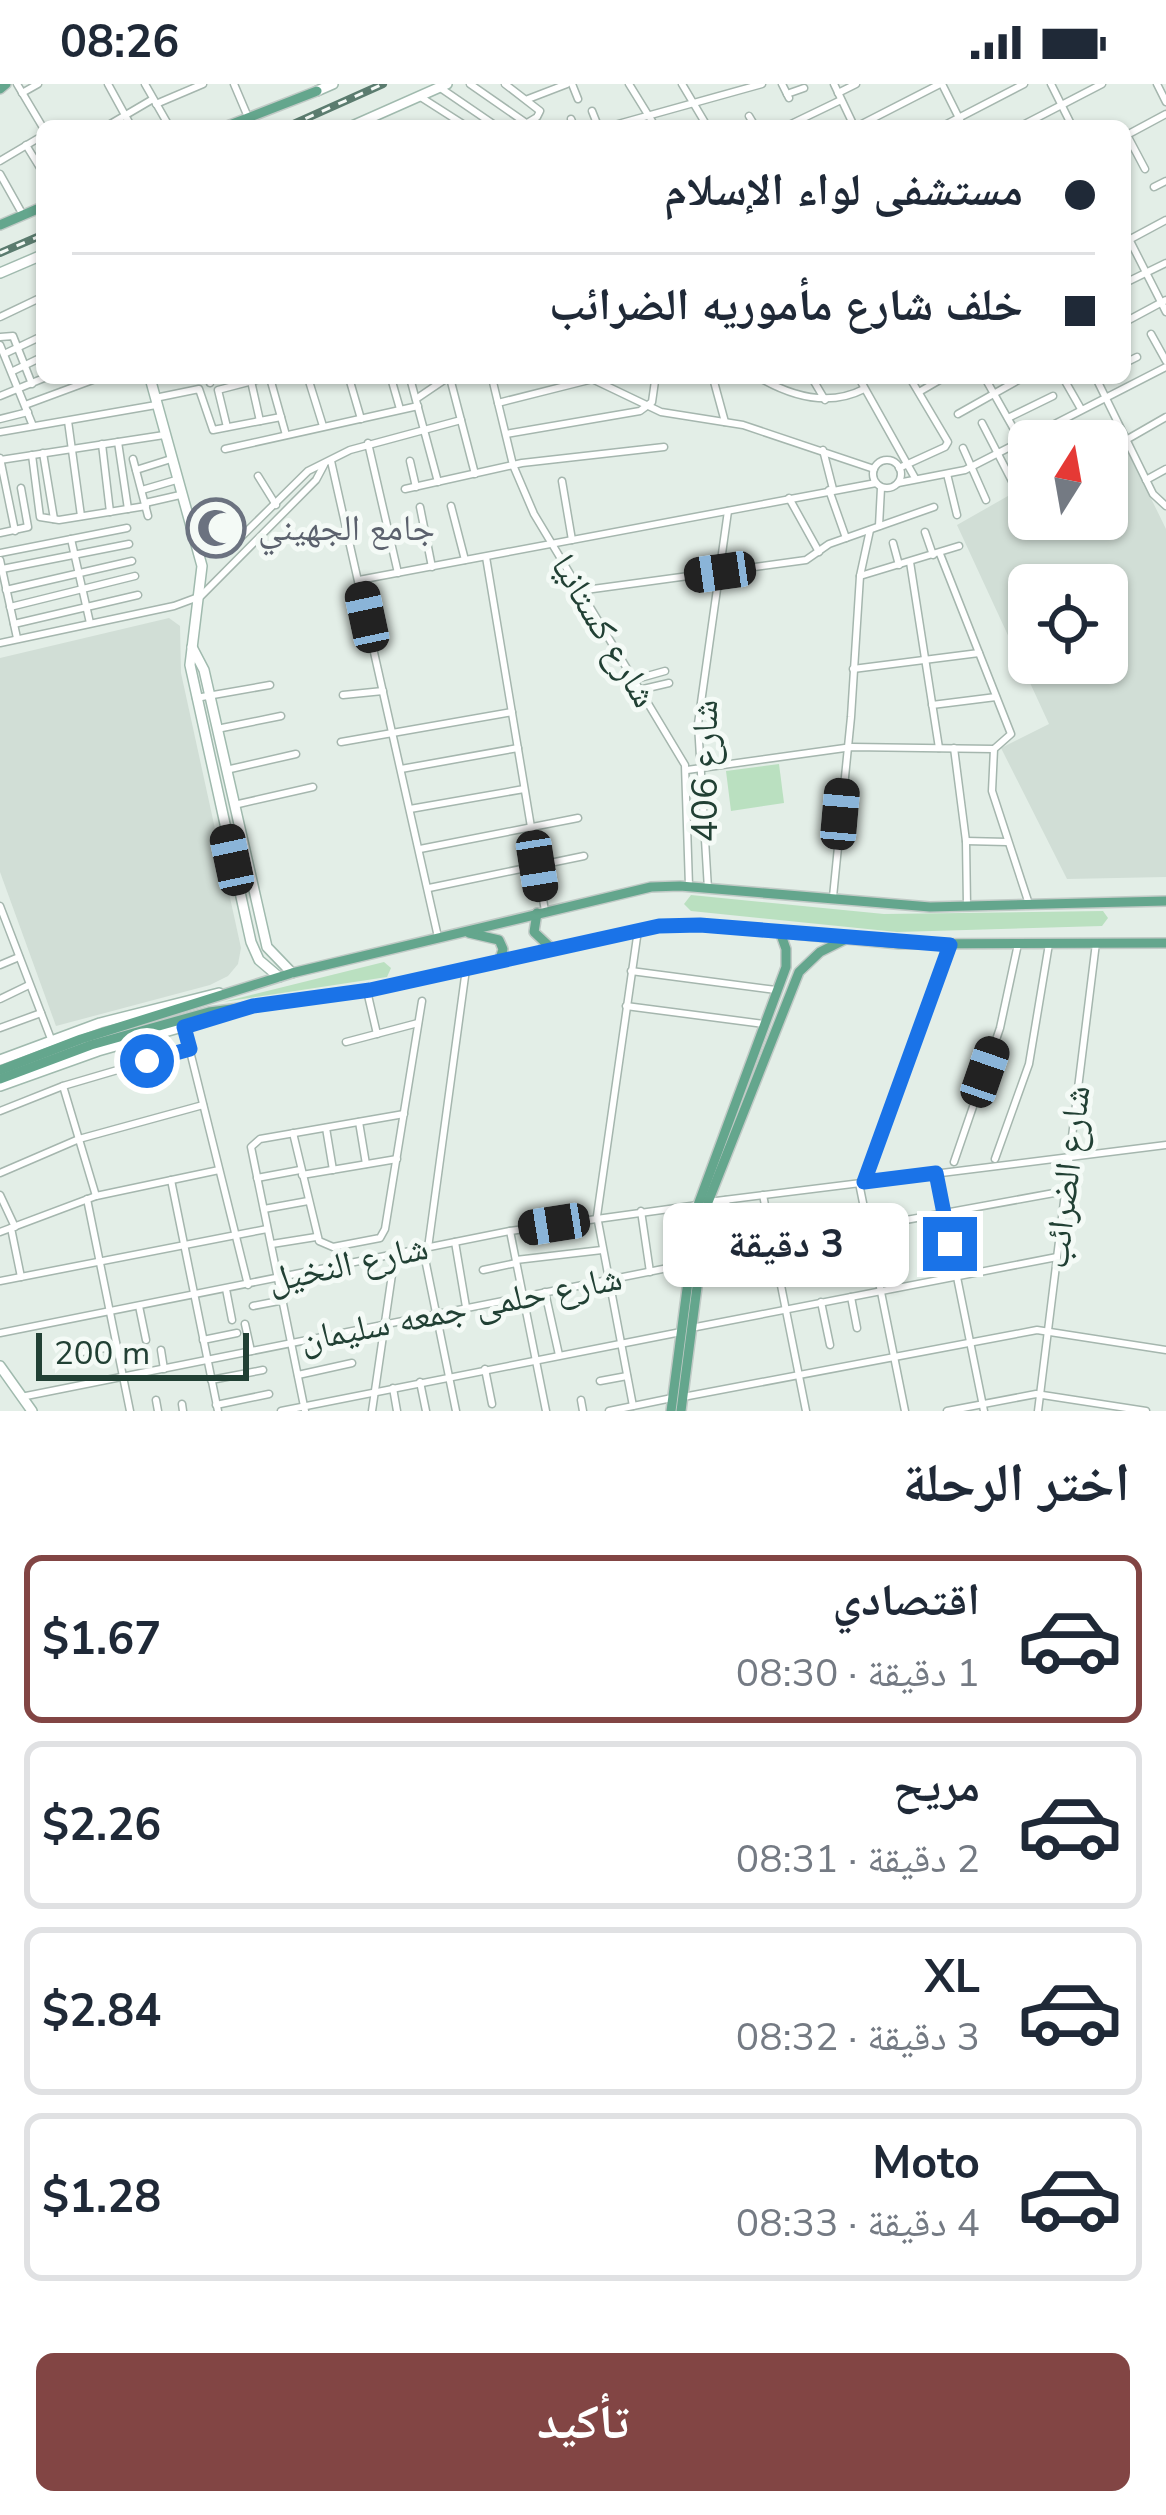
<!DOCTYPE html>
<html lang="ar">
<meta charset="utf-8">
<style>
:root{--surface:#fff;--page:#f6f6f7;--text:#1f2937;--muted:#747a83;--line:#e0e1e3;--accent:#824544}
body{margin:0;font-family:"Nunito Sans","Noto Naskh Arabic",sans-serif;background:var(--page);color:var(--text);direction:rtl;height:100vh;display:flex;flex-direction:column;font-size:45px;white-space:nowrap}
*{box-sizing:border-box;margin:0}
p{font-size:39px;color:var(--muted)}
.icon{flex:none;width:66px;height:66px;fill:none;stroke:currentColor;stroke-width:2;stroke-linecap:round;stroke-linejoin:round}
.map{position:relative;height:1327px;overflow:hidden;direction:ltr}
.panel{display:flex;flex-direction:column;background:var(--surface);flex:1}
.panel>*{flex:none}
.top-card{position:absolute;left:36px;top:36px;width:1095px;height:264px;border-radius:18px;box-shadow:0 3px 9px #0004;direction:rtl;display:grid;align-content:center;height:264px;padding:0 36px;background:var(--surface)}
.needle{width:78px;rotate:11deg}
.controls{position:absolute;left:1008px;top:336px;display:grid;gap:24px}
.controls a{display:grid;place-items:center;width:120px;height:120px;border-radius:18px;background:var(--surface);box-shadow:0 3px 9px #0004;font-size:60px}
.scale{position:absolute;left:36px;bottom:30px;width:213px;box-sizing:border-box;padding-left:12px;border:6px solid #214034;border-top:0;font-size:33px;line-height:42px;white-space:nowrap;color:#214034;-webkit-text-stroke:9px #f4faf6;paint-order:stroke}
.end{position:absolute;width:54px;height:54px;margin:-27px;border:15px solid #1a73e8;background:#fff;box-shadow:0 0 0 6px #fff}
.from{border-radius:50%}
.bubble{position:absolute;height:84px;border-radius:18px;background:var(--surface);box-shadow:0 3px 9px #0004;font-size:39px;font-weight:700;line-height:84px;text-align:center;direction:rtl}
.car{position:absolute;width:36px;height:72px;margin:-36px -18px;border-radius:15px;box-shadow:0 0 9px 3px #0007;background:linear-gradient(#222 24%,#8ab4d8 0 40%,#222 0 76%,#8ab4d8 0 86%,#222 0)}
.top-card b{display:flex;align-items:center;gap:42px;height:114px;font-size:45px}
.top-card b+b{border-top:3px solid var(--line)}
.top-card i{width:30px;height:30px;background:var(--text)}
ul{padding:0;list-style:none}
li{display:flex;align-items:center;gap:36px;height:168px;margin:0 24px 18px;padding:0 12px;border:6px solid var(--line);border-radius:18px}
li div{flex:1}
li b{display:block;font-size:45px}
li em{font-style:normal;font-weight:700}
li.active{border-color:var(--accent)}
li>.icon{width:108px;height:108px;stroke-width:1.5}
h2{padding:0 36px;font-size:54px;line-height:144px}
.cta{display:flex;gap:24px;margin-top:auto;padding:24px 36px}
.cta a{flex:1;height:138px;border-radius:18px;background:var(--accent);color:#fff;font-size:48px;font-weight:700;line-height:138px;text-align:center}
.status{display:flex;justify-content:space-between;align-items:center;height:84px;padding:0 60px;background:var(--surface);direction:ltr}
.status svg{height:33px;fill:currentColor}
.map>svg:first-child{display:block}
.built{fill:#d1ded6;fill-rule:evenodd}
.green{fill:#bae0c0}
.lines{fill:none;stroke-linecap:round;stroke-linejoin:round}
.street-casing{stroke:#a5b6ae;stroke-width:9}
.secondary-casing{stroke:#a0baae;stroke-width:12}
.primary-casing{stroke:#c1cac6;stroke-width:12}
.street{stroke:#fff;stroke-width:6}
.secondary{stroke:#fff;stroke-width:9}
.primary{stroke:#64a68d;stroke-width:9}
.rail-casing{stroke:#5b7c6f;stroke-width:8}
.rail{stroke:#f4faf6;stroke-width:3;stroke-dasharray:9;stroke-linecap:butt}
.route{stroke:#1a73e8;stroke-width:15}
.labels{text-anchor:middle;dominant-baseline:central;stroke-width:10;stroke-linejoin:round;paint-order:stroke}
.worship-label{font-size:36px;fill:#5b616d;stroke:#f4faf6;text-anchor:start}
.street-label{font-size:36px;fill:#214034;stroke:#f4faf6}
</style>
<div class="status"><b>08:26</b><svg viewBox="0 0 49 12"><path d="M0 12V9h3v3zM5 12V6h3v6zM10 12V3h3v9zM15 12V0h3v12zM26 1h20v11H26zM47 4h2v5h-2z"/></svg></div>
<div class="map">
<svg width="1166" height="1327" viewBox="0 0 1166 1327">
<rect width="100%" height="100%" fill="#e3eee7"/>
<g class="built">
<path d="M1119,349L1166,445V793L1067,795L1001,664L1049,640L957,441L1029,400V435H1107L1106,357ZM1029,501H1107V579H1029Z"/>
<path d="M169,534L180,542L181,589L241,864L238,880L228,892L210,901L56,942L0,788V574Z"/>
</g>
<g class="green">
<path d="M779,680L784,719L731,727L726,687Z"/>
<path d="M691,811L884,830L1103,827L1108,834L1102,842L897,848L691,827L684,820Z"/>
<path d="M384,878L391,884L387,893L223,918Z"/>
</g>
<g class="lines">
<g class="street-casing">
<g id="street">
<path d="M17,0L42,42"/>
<path d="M108,0L131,42"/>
<path d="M145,0L169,42"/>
<path d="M234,0L248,33"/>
<path d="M470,0L526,39"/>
<path d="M505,0L540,27L537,33L522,42"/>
<path d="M572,0L578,15"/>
<path d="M629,0L655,42"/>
<path d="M682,0L707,42"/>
<path d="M782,0L789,14"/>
<path d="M834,0L854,42"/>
<path d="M942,0L963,42"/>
<path d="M1051,0L1072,42"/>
<path d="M1157,0L1166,18"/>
<path d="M439,3L496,42"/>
<path d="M22,9L38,0"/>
<path d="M838,9L856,0"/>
<path d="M787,10L804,4"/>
<path d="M419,12L466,42"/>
<path d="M528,15L567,0"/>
<path d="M156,20L203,0"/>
<path d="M592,27L598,42"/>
<path d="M749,32L755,42"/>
<path d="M571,35L574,42"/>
<path d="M107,42L153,15"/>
<path d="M611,42L762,0"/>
<path d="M787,42L841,16"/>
<path d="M858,42L940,0"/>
<path d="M943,42L1024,0"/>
<path d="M1021,42L1102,0"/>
<path d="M1127,51L1145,85"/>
<path d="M1125,52L1166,30"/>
<path d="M26,61L42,87"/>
<path d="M0,77L42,52"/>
<path d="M0,90L23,131"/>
<path d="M1154,103L1166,97"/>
<path d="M1125,147L1166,228"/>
<path d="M1125,158L1166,136"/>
<path d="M1125,199L1166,179"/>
<path d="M0,233L42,213"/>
<path d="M1125,238L1166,216"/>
<path d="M1151,250L1166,277"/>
<path d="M0,253L13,252L32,300"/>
<path d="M0,261L33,342"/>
<path d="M4,270L42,252"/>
<path d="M1125,279L1137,273"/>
<path d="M13,287L42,273"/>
<path d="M209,294L210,299"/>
<path d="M270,294L286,351"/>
<path d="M308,294L323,342"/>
<path d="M349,294L361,335"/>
<path d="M391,294L400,325"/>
<path d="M410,294L438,398"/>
<path d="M450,294L475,390"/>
<path d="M492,294L513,381L534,430L685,681L689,802"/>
<path d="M590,294L661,328L743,341L874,385"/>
<path d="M644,294H671"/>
<path d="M713,294L725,338"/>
<path d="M760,294C793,313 829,323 864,305"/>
<path d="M812,294L825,316"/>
<path d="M859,294L915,394"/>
<path d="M985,294L1029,372"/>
<path d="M1096,294L1153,410L1166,422"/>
<path d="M251,297L260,337"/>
<path d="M1065,297L1081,325"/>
<path d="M919,308L943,294"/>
<path d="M0,312L44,294"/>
<path d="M155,314L199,305L213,346L281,333"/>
<path d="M416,315L447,294"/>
<path d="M498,319L589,296"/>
<path d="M25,321L98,294"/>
<path d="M958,330L1022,294"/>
<path d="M1008,334L1053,312"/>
<path d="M0,335L28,328"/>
<path d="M68,337L81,432"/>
<path d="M982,339L1016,405"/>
<path d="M227,343L218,306L264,294"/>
<path d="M0,348L156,321"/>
<path d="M506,350L640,327L652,318L655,297"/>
<path d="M1126,356L1166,333"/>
<path d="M118,358L128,425"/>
<path d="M368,359L398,489"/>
<path d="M102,360L110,428"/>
<path d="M963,364L986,416"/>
<path d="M225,365L418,322"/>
<path d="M823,366L833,405"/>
<path d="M43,369L54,435"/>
<path d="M32,371L40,433L59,436L146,422"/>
<path d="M0,374L15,447"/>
<path d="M133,375L148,432"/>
<path d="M0,376L164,351"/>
<circle cx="887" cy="390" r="14"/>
<path d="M331,377L438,853"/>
<path d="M410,377L416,403"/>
<path d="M899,384L945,363L948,358L910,294"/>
<path d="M136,386L171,375"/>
<path d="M947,390L957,431"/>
<path d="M258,392L276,421"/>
<path d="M1146,396L1166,385"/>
<path d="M562,397L572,456"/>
<path d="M898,399L965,386L1166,283"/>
<path d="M405,405L522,379L664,363"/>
<path d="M142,406L176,396"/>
<path d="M829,406L846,454"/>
<path d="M789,414L819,468"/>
<path d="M145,419L180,411"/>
<path d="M451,422L465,476"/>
<path d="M420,423L432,483"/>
<path d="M879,442L881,404"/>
<path d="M925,448L933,471"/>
<path d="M0,449L28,443L21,404"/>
<path d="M71,455L90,539"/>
<path d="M196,457L219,460L242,452L308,387L350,366L461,336"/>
<path d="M893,459L899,481"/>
<path d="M0,469L127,444"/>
<path d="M940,470L1011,650L994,665L992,707L1029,820"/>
<path d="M486,473L545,827"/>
<path d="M0,476L17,554"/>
<path d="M910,478L939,664"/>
<path d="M2,485L129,460"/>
<path d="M860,492L959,462"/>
<path d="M359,496L876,399"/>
<path d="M6,506L132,477"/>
<path d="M578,507L806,476L829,460L934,423"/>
<path d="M10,523L135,492"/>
<path d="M14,540L138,511"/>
<path d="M0,559L174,522L201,512L316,396L324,381"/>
<path d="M853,585L979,569"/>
<path d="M633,596L665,587"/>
<path d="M639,606L669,599"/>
<path d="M343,611L383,607"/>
<path d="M196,614L270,601"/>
<path d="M932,621L996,613"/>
<path d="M217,645L281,632"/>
<path d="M341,658L512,628"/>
<path d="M954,664L966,757L967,822"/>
<path d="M401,685L518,664"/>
<path d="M226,686L296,670"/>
<path d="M687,686L852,663L993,665"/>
<path d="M234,721L313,703"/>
<path d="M410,725L524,705"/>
<path d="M966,757L1007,758"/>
<path d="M420,765L578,734"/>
<path d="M429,804L584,772"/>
<path d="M708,805L698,640L728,427"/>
<path d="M833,813L851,633L860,492L870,446"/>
<path d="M0,822L51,955"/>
<path d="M0,881L19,873"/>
<path d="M631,887L776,906"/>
<path d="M367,907L377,950"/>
<path d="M0,915L29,901"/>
<path d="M626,922L764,940"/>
<path d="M184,943L248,1201"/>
<path d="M0,944L41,929"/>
<path d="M346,958L418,939"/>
<path d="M63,1002L96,1112"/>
<path d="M0,1027L63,1002L189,965"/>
<path d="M359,1038L366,1080"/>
<path d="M326,1044L333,1086"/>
<path d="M293,1049L319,1157L333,1163L380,1154L385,1145L422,917"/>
<path d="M995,1075L1029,980L1049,860"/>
<path d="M954,1078L1000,944L1018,860"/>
<path d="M0,1089L79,1055L203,1021"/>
<path d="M936,1089L984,1327"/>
<path d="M302,1091L397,1075"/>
<path d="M257,1094L300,1086"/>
<path d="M171,1096L218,1327"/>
<path d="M864,1098L950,861"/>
<path d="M859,1099L905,1327"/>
<path d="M0,1111L15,1143"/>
<path d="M763,1111L806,1327"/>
<path d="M87,1115L130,1327"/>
<path d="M726,1116L733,1166"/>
<path d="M708,1118L1166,1061"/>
<path d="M264,1125L308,1117"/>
<path d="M641,1127L650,1188"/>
<path d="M744,1139L768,1136"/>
<path d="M11,1144L21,1193"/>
<path d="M510,1147L546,1327"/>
<path d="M0,1148L96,1112L219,1086"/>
<path d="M455,1158L466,1223"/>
<path d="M272,1160L316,1153"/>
<path d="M428,1164L466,885"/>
<path d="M423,1165L456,1327"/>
<path d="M703,1173L1065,1107"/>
<path d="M516,1176L602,1166"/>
<path d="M483,1186L516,1179"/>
<path d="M0,1197L267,1145"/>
<path d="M226,1205L232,1236"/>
<path d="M545,1208L559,1271"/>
<path d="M851,1213L857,1244"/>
<path d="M821,1218L830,1261"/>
<path d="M139,1222L146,1256"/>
<path d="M253,1222L284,1216"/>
<path d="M245,1240L251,1267"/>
<path d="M691,1244L1057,1173"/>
<path d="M0,1249L510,1147L698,1121"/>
<path d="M203,1256L237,1249"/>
<path d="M161,1266L164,1285"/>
<path d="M64,1271L117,1262"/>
<path d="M485,1285L492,1320"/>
<path d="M298,1291L352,1279"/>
<path d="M211,1296L263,1286"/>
<path d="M600,1297L627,1292"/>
<path d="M420,1298L426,1327"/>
<path d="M393,1304L397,1327"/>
<path d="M21,1313L688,1180"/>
<path d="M683,1313L1037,1246L1166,1266"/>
<path d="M156,1316L158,1327"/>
<path d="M581,1316L583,1327"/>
<path d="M182,1320L183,1327"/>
<path d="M216,1321L269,1310"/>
<path d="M633,1322L597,1132L638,846"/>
<path d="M281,1327L681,1248"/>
<path d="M305,1327L251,1063L260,1055L404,1030"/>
<path d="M372,1327L395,1170"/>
<path d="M609,1327L672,1314"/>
<path d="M947,1327L1036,1310L1146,1327"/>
<path d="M1038,1327L1096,859"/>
</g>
</g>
<g class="secondary-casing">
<g id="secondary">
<path d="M317,7L333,0"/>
<path d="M352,42L447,0"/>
<path d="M0,189L42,171"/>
<path d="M150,294L202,482L190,581L251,858L259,876L279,893"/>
<path d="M192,563L204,586L267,863L292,889"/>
<path d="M0,976L100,939L219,909"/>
<path d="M0,1002L98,967L235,928"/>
<path d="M0,1282L32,1327"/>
</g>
</g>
<g class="primary-casing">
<g id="primary">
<path d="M0,5L6,0"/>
<path d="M227,42L317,7"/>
<path d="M0,141L42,123"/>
<path d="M537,829L534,848L550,863"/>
<path d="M469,849L499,856L503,865L499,878"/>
<path d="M0,986L81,955L292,889L651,803L680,802L930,823L1166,817"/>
<path d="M0,995L91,961L209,928L367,907L659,842L700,841L899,860L1166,859"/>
<path d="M671,1327L698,1121L786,883V865L780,848"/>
<path d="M681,1327L708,1118L799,888L820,868L846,855"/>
</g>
</g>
<use href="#street" class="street"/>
<use href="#secondary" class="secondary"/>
<use href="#primary" class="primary"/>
<g class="rail-casing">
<g id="rail">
<path d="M289,42L383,0"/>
<path d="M0,169L42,151"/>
</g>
</g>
<use href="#rail" class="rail"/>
</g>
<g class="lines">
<path class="route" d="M147,977L190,965L184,943L253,922L370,906L659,842L700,841L950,861L864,1098L936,1089L950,1160"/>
</g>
<defs>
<g id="mosque-ring" transform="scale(3)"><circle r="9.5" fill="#f4faf6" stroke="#6b7280" stroke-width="1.5"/><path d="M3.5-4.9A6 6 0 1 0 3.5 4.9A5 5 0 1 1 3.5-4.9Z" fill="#6b7280"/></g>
</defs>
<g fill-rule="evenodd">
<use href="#mosque-ring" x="216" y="444"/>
</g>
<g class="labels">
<g class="worship-label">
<text x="258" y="444">جامع الجهيني</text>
</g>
<g class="street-label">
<text transform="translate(604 547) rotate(59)">شارع كستانيا</text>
<text transform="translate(705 687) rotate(-90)">شارع 406</text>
<text transform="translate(1067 1093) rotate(-83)">شارع الضرائب</text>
<text transform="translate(348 1180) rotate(-12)">شارع النخيل</text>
<text transform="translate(461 1225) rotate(-11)">شارع حلمى جمعه سليمان</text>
</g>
</g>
</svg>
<div class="controls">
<a><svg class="needle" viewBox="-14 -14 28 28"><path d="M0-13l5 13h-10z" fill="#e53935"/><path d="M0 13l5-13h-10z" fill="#747a83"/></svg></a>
<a><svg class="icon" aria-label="locate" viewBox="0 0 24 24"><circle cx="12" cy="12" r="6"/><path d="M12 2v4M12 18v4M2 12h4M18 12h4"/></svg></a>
</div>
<div class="scale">200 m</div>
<i class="end from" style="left:147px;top:977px"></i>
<i class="end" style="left:950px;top:1160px"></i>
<div class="bubble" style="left:663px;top:1119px;width:246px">3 دقيقة</div>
<i class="car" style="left:720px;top:488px;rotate:262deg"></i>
<i class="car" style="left:367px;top:533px;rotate:348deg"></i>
<i class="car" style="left:840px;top:730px;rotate:5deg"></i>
<i class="car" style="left:232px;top:776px;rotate:348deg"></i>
<i class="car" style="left:537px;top:782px;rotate:171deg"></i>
<i class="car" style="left:985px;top:988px;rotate:19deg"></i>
<i class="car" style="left:554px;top:1140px;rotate:261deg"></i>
<div class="top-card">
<b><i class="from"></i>مستشفى لواء الإسلام</b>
<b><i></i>خلف شارع مأموريه الضرائب</b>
</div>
</div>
<section class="panel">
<h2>اختر الرحلة</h2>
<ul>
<li class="active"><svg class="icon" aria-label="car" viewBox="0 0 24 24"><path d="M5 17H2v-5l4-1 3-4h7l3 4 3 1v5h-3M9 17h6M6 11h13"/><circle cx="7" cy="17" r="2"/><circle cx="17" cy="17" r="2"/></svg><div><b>اقتصادي</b><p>1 دقيقة · 08:30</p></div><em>$1.67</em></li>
<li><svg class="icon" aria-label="car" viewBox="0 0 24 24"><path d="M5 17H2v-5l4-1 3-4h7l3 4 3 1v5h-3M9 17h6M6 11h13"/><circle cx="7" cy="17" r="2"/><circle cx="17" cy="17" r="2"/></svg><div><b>مريح</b><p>2 دقيقة · 08:31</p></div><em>$2.26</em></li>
<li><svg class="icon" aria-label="car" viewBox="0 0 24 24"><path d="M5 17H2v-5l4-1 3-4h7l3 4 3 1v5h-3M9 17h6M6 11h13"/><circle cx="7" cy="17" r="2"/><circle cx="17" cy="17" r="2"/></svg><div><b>XL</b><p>3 دقيقة · 08:32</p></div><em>$2.84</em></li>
<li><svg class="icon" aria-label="car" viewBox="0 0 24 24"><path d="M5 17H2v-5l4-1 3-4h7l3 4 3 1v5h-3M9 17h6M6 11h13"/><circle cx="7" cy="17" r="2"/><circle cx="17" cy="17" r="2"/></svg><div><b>Moto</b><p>4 دقيقة · 08:33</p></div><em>$1.28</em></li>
</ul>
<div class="cta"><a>تأكيد</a></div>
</section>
